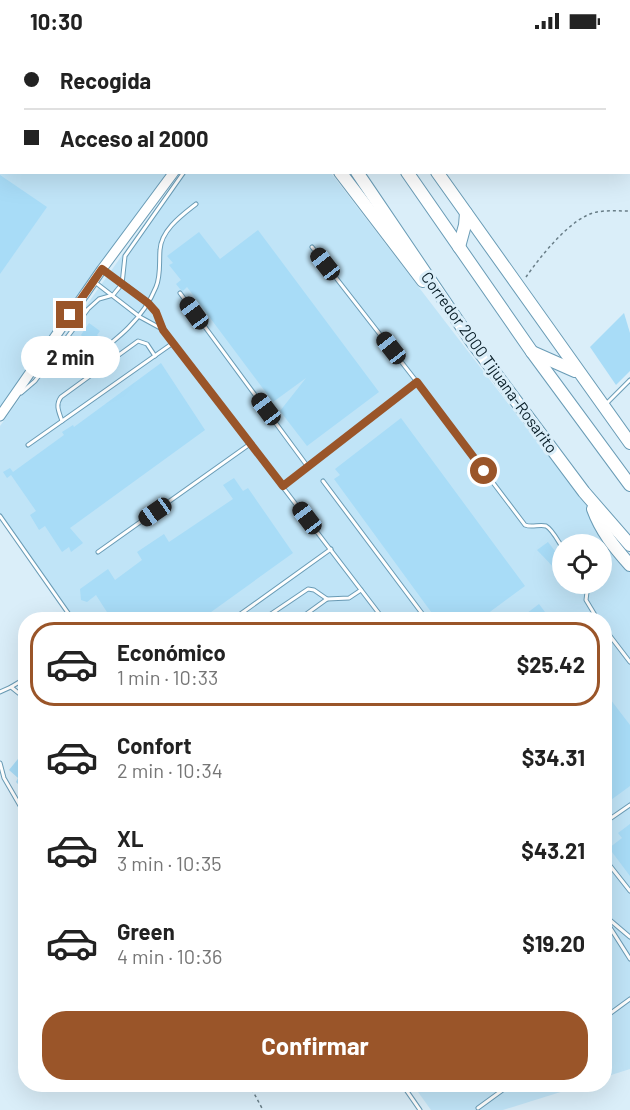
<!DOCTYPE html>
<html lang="es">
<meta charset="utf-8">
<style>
:root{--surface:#fff;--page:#f2f2f2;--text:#222;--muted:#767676;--line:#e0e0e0;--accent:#9a5529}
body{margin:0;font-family:Barlow,sans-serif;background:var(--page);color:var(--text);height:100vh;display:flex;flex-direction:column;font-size:22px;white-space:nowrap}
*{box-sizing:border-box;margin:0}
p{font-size:20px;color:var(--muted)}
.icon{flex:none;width:33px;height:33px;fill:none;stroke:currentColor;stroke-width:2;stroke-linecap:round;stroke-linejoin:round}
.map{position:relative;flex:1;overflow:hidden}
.panel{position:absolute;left:18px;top:570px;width:594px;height:480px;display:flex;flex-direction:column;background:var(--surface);border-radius:24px;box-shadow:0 6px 24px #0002}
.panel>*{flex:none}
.banner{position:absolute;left:0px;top:0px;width:630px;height:132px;box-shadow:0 6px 24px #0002;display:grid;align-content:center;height:132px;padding:0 24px;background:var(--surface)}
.buttons{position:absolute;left:552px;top:492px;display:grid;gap:12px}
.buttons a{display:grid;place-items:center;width:60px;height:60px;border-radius:50%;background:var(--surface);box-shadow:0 6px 24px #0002;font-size:30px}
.end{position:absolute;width:27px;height:27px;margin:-14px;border:8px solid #9a5529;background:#fff;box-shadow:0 0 0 3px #fff}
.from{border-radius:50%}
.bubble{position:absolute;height:42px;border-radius:21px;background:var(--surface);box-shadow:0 6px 24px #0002;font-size:20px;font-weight:700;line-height:42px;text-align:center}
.car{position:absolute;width:18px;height:36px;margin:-18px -9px;border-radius:8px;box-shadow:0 0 4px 2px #0007;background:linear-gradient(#222 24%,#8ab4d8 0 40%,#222 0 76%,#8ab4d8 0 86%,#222 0)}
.banner b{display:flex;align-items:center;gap:21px;height:57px;font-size:22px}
.banner b+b{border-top:2px solid var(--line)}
.banner i{width:15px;height:15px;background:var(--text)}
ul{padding:10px 0 0;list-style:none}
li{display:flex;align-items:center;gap:18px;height:84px;margin:0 12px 9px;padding:0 12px;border:3px solid transparent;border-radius:24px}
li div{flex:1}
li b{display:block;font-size:22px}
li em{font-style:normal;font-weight:700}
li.active{border-color:var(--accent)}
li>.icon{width:54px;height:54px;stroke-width:1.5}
.cta{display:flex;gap:12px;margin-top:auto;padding:12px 24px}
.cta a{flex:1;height:69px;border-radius:24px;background:var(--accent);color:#fff;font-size:24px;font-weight:700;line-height:69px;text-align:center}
.status{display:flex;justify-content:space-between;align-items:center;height:42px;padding:0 30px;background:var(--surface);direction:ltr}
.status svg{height:16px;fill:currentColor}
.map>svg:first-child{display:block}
.built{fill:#c0e4f7;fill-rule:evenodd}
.building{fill:#a8dcf7}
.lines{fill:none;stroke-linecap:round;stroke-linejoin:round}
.lane-casing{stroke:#6a9cb6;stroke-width:5}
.secondary-casing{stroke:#6a9cb6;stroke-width:11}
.highway-casing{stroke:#6a9cb6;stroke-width:14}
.path{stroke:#697e88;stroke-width:1.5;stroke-dasharray:3 3;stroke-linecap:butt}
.lane{stroke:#fff;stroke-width:3}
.secondary{stroke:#fff;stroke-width:9}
.highway{stroke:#fff;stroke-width:12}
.route{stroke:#9a5529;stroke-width:8}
.labels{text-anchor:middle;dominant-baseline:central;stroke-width:6;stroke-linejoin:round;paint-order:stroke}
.street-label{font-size:16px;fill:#071c26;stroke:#daeef9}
</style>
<div class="status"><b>10:30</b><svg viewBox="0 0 49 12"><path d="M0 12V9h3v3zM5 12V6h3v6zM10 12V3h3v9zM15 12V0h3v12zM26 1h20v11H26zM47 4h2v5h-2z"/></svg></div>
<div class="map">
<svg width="630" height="1068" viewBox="0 0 630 1068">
<rect width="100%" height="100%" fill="#daeef9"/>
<g class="built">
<path d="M0,0H240L2,2V130L175,131L0,373Z"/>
<path d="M181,131H331L630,520V1027L605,1035L604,578L74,577L0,475V384ZM562,502H602V542H562Z"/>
<path d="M413,1043H583L503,1068H431Z"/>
</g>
<g class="building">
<path d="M0,133L47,165L0,232Z"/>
<path d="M258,188L379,350L307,404L280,369L306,336L273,360L187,245L183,249L180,247L176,242L181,238L169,223L173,221L167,214L199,190L220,217Z"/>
<path d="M624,271L630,291V329L616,343L590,305Z"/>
<path d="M89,281L100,289L97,293L101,296L96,302L93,299L90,303L82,298L84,296L81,293Z"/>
<path d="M161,321L205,388L70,486L83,501L71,510L69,505L62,510L45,484L39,488L30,473L36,469L11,433L7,436L3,430L10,426L13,430L64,393L62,390L73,383L74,385Z"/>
<path d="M401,376L525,544L479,578H437L334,437L340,433L335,427Z"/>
<path d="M234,436L243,449L248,446L293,511L200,578H112L96,553L87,560L81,558L80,547L108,527L115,538L142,518L137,510L164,492L169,500L233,457L223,443Z"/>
<path d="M548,500L562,518V525L557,529L537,508Z"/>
<path d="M539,562L551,578H518Z"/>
<path d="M604,649L630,683V744L604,763Z"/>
<path d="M26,707V750L16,740L18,736L9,728Z"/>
<path d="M630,782V834L609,806L622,796L618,791Z"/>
</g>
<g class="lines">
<g class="lane-casing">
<g id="lane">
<path d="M312,205L417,340L525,483C532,486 539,482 546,484C552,487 558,499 562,505"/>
<path d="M104,228C119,239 147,255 156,272C162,282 166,292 173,301L384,578"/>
<path d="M96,241L140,275L162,287"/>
<path d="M180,251L308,425"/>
<path d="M80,325C110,302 141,282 156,245C161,233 159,221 160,208C161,188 182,173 196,162"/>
<path d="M21,351L35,339L88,267L99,257L113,253L122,242L125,214L184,130"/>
<path d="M607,361L630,338"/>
<path d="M62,379C59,370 55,363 61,355L138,299L147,302L155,314"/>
<path d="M28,403L173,301"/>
<path d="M323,439L427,578"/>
<path d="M283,444L417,340"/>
<path d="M0,474L73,578"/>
<path d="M98,510L250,402"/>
<path d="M588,542L586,558L598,578"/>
<path d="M232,578L331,507"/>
<path d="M262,578L308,547L314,548L327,557"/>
<path d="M298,578L327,557L349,556L361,548"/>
<path d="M604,586L630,620"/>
<path d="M11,645L26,636"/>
<path d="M0,650L11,645L26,657"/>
<path d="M0,721L4,736L26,774"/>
<path d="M604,781L630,763"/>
<path d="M604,816L630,849"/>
<path d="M604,873L630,895"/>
<path d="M604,876L630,917"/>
<path d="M604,976L630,957"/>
<path d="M402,1042L420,1068"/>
<path d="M478,1066L511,1042"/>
</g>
</g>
<g class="secondary-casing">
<path id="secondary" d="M0,374L102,227L174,130"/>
</g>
<g class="highway-casing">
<g id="highway">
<path d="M234,0L235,2"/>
<path d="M265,0L266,2"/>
<path d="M315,0L316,2"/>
<path d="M344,0L345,2"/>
<path d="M340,130L423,239"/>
<path d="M357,130L472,300L584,450L630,503"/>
<path d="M407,130L532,310L630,443"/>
<path d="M437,130L630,401"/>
<path d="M459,205L465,183L466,171"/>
<path d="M532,310L575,329"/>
<path d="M593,467C601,489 614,505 630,523"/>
</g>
</g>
<g class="path">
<path d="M615,0L618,2"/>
<path d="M628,8L630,9"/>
<path d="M526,235C540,215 572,174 597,170C608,168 619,169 630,169"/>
<path d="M249,1042L263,1068"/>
</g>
<use href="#lane" class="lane"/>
<use href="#secondary" class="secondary"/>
<use href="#highway" class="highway"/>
</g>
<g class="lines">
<path class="route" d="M70,273L102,227L148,261L156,270L163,288L283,444L417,340L484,429"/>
</g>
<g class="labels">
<g class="street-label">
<text transform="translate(490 320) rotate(54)">Corredor 2000 Tijuana-Rosarito</text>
</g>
</g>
</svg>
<div class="buttons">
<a><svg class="icon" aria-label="locate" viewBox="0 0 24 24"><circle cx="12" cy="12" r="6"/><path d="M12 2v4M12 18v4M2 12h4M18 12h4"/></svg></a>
</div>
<i class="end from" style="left:484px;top:429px"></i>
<i class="end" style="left:70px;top:273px"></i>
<div class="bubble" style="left:21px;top:294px;width:99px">2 min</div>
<i class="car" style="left:325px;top:222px;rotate:322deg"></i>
<i class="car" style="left:194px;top:271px;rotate:324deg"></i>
<i class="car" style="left:391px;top:306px;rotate:322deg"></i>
<i class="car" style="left:266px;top:367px;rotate:323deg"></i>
<i class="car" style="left:155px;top:470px;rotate:235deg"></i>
<i class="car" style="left:307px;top:476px;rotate:323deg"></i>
<div class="banner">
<b><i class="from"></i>Recogida</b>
<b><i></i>Acceso al 2000</b>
</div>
<section class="panel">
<ul>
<li class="active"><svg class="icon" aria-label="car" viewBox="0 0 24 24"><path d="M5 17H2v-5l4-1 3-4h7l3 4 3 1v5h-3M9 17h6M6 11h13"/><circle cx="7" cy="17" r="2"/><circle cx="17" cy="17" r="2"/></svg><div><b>Económico</b><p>1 min · 10:33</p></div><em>$25.42</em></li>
<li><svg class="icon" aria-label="car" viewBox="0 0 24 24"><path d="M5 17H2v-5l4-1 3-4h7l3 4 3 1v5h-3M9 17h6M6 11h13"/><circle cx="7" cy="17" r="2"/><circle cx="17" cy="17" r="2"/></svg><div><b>Confort</b><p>2 min · 10:34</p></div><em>$34.31</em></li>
<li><svg class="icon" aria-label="car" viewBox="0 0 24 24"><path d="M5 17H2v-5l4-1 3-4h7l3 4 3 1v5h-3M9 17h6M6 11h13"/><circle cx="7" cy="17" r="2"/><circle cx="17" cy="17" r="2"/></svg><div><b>XL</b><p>3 min · 10:35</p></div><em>$43.21</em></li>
<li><svg class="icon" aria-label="car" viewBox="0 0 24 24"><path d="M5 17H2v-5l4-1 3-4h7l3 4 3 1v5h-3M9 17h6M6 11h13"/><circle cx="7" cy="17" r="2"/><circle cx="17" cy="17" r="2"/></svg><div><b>Green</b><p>4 min · 10:36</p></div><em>$19.20</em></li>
</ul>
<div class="cta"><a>Confirmar</a></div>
</section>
</div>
